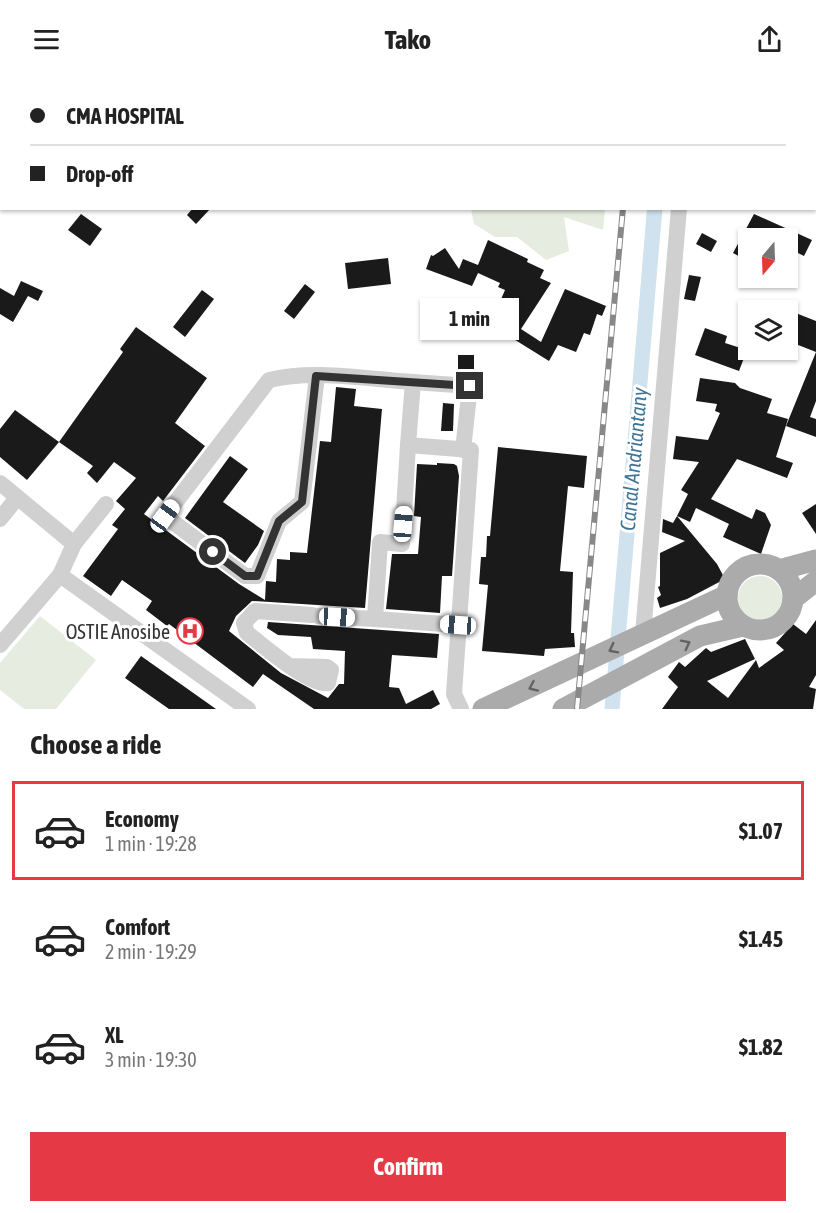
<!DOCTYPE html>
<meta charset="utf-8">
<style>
:root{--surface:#fff;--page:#f2f2f2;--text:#222;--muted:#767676;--line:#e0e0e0;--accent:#e63946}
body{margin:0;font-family:"Asap Condensed",sans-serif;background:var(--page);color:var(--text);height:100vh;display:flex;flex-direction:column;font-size:22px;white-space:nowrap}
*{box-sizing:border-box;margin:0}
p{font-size:20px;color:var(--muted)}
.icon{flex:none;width:33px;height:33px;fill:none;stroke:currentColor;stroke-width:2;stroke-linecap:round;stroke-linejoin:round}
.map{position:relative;height:631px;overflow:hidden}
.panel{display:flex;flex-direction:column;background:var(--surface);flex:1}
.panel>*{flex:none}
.guide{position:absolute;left:0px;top:0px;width:816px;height:132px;box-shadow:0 2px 4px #0004;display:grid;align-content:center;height:132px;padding:0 30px;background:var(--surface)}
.needle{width:39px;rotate:199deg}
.controls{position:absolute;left:738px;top:150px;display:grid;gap:12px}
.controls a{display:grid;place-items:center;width:60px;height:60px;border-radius:0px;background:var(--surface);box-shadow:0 2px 4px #0004;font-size:30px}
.end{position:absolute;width:27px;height:27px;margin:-14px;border:8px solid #333;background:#fff;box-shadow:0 0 0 3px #fff}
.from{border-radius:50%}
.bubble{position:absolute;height:42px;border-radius:0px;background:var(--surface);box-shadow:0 2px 4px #0004;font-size:20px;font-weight:700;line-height:42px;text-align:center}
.car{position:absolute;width:18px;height:36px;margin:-18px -9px;border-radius:8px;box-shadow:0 0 4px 2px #0007;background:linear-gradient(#fff 24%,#345 0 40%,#fff 0 76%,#345 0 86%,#fff 0)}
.guide b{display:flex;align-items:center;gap:21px;height:57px;font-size:22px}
.guide b+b{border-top:2px solid var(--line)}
.guide i{width:15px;height:15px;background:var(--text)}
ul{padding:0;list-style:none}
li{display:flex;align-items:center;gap:18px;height:99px;margin:0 12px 9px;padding:0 18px;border:3px solid transparent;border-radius:0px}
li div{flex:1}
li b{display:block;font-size:22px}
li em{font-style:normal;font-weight:700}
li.active{border-color:var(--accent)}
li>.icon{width:54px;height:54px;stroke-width:1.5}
h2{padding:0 30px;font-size:27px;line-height:72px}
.button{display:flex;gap:12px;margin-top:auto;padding:12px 30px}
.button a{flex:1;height:69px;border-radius:0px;background:var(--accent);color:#fff;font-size:24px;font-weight:700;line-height:69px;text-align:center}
header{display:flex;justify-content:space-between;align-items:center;height:78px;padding:0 30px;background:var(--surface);font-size:27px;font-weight:700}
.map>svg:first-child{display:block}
.green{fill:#e6ecdf}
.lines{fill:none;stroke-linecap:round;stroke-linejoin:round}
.stream{stroke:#cfe2ee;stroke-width:4}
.canal{stroke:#cfe2ee;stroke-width:15}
.building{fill:#1a1a1a}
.minor{stroke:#d0d0d0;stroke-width:16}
.major{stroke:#ababab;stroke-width:21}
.rail-casing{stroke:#888;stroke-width:6}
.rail{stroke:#fff;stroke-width:4;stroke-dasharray:11;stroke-linecap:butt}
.oneway{stroke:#636363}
.route{stroke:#333;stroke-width:8}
.labels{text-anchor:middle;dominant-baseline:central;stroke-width:6;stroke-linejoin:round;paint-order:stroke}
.poi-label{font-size:20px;fill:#333;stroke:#fff;text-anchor:end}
.water-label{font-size:21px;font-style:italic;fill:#3f7597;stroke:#fff}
</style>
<header><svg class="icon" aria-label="menu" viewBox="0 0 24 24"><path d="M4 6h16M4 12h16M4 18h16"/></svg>Tako<svg class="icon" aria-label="share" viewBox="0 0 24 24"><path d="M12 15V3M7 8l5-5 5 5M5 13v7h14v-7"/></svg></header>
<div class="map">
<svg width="816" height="631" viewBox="0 0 816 631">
<rect width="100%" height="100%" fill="#fff"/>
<g class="green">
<path d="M471,131H605L603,152L564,139L569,173L546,182L517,159H495L474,146Z"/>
<circle cx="760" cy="520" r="22"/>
<path d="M40,538L96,582L56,631H24L0,612V585Z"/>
</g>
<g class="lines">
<g class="stream">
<path d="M661,2V0"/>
<path d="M614,562L649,130"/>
<path d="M610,597L612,578"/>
<path d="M607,631L609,614"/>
</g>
<g class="canal">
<path d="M666,2V0"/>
<path d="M612,631L655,130"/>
</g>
</g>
<g class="building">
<path d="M193,130H211L196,146L187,137Z"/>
<path d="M81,136L102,151L90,168L68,152Z"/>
<path d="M754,136L812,162L804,178L788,170V160H748V183L733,175Z"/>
<path d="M702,155L717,163L711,174L696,166Z"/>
<path d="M488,162L528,181L527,184L544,192L540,200L551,205L521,251L541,264L565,211L606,228L602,238L597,236L590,257L584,255L576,274L558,267L549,283L507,257L511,251L478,247L479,234L495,235L505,212L498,209L500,205L478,195L472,208L426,191L431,177L433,178L445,170L459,191L463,181L478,187Z"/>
<path d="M388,180L391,206L348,211L345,185Z"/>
<path d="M689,197L701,199L695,223L684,221Z"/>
<path d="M21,203L43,213L38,223L28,218L13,244L0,236V210L14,218Z"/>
<path d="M305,206L315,214L294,241L284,233Z"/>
<path d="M202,212L214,221L185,259L173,249Z"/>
<path d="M788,232L816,243V323L810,339L816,341V359L786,348L816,274L788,263Z"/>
<path d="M136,249L207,300L175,345L205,368L163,423L158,418L144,436L239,506L265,522L266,503L276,504L277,481L290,482V474L307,475L320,363L331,364L336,309L356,311L354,328L382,331L365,530L252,523L236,538L229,553L281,595L328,620L339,606H344L345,573L313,571L311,559L278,557L267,550L268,544L439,556L437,580L392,577L389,609L399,610L406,626L433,612L440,626L431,631H314L263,596L253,609L169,546L167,548L146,532L152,523L122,502L111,518L83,498L118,451L112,447L125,431L116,423L136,400L114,384L97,405L87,395L93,388L59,364L123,274L120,271Z"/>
<path d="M705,250L727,258L725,265L747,272L739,293L695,277Z"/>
<path d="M458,277H474V292L458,293Z"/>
<path d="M700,300L735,305L740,310L772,321L767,335L788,341L776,379L793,385L787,400L737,381L711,421L752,441L756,431L765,435L771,447L761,476L723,459L729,446L696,430L690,444L677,438L688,416L681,412L699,384L673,381L676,358L708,362L720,335L715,333L717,326L696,323Z"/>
<path d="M443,325L454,326L453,353H441Z"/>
<path d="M15,332L59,364L27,402L0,379V351Z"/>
<path d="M498,369L587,378L584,410L568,408L560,493L573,494L571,555H574L575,569L545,571L544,578L482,573L488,507L479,506L481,479H486L487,458H490Z"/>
<path d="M230,378L248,391L223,424L264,453L258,467L245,485L185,440Z"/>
<path d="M437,385L454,386L457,388L459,398L452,498H442L440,535L386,531L392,476H418L421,439L414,438L417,386L437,387Z"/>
<path d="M816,426V456L802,435Z"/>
<path d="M677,438L717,486L725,501L687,521L660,530L657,520L661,517L658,509L660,508V475L685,463L662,454L663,441L673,445Z"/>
<path d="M816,542V597L809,609L816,611L813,631H662L678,609L668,599L679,584L685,589L706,570L711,574L745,561L755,581L707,603L728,620L756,582L759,590L784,572L776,565L793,546L806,556Z"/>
<path d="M141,578L216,631H169L125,600Z"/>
</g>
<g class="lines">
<g class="minor">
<path d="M690,2V0"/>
<path d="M317,298L302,424L279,443L257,498H245L165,438L269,302C314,291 366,301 413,304L408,367L471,372L454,616L461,631"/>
<path d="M413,304L470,308L463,372"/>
<path d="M408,367L402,466L380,464L375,541L458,547"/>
<path d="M0,405L74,466"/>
<path d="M0,441L17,420"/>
<path d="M60,497L248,631"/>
<path d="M318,538L375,541"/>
<path d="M643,556L679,130"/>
<path d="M0,567L60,497L74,466L106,426"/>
<path d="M291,588L327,589L331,592L328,605C312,610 262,567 247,555L244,545L255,533L312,537"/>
</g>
<g class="major">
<path d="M52,2L53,0"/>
<path d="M72,2L73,0"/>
<path d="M0,66L2,64"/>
<path d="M0,90L2,88"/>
<circle cx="760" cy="519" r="33"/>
<path d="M779,492L816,482"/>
<path d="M793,521L816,503"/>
<path d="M483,631L727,517"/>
<path d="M563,631L700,558L743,548"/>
</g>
<g class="rail-casing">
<g id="rail">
<path d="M634,2V0"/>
<path d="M577,631L623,130"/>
</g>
</g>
<use href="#rail" class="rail"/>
</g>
<defs><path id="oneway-chevron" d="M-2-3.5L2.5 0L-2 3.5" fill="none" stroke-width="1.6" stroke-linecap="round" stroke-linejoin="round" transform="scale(1.5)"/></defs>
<g class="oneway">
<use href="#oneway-chevron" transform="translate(686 566) rotate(-27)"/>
<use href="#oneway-chevron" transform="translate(613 571) rotate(153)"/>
<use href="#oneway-chevron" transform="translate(533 609) rotate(156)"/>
</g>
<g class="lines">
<path class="route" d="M213,474L245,498H257L279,443L302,424L316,298L470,308"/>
</g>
<defs>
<g id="hospital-ring" transform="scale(1.35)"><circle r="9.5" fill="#fff" stroke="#e63946" stroke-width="1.5"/><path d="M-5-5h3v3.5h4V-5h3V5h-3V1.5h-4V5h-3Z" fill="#e63946"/></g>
</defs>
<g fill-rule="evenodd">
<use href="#hospital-ring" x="190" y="553"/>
</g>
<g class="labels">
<g class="poi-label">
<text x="170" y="553">OSTIE Anosibe</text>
</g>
<g class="water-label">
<text transform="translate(633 381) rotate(-85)">Canal Andriantany</text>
</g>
</g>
</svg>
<div class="controls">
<a><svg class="needle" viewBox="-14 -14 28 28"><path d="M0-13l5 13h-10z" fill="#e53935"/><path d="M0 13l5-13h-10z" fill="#767676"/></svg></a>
<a><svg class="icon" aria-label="layers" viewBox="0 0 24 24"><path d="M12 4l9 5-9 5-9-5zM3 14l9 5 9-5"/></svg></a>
</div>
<i class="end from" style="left:213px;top:474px"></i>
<i class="end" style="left:470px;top:308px"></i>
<div class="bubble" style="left:420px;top:220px;width:99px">1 min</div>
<i class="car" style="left:165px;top:438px;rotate:36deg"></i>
<i class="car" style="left:403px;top:446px;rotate:4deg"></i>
<i class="car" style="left:337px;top:539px;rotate:93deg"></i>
<i class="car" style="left:458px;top:547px;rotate:274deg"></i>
<div class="guide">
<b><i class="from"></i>CMA HOSPITAL</b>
<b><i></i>Drop-off</b>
</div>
</div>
<section class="panel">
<h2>Choose a ride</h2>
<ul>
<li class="active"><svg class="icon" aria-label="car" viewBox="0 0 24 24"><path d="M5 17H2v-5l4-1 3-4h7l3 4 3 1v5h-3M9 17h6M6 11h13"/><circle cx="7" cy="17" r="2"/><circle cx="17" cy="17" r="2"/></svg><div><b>Economy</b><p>1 min · 19:28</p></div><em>$1.07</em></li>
<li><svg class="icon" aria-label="car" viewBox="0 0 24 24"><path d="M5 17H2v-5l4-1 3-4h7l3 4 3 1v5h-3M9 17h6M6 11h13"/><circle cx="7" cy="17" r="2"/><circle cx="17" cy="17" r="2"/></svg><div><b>Comfort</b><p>2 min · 19:29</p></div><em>$1.45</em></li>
<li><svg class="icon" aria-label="car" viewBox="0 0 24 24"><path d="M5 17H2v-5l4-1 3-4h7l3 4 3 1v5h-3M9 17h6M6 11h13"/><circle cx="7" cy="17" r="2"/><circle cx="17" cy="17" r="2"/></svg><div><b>XL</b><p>3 min · 19:30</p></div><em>$1.82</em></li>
</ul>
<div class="button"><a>Confirm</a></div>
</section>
